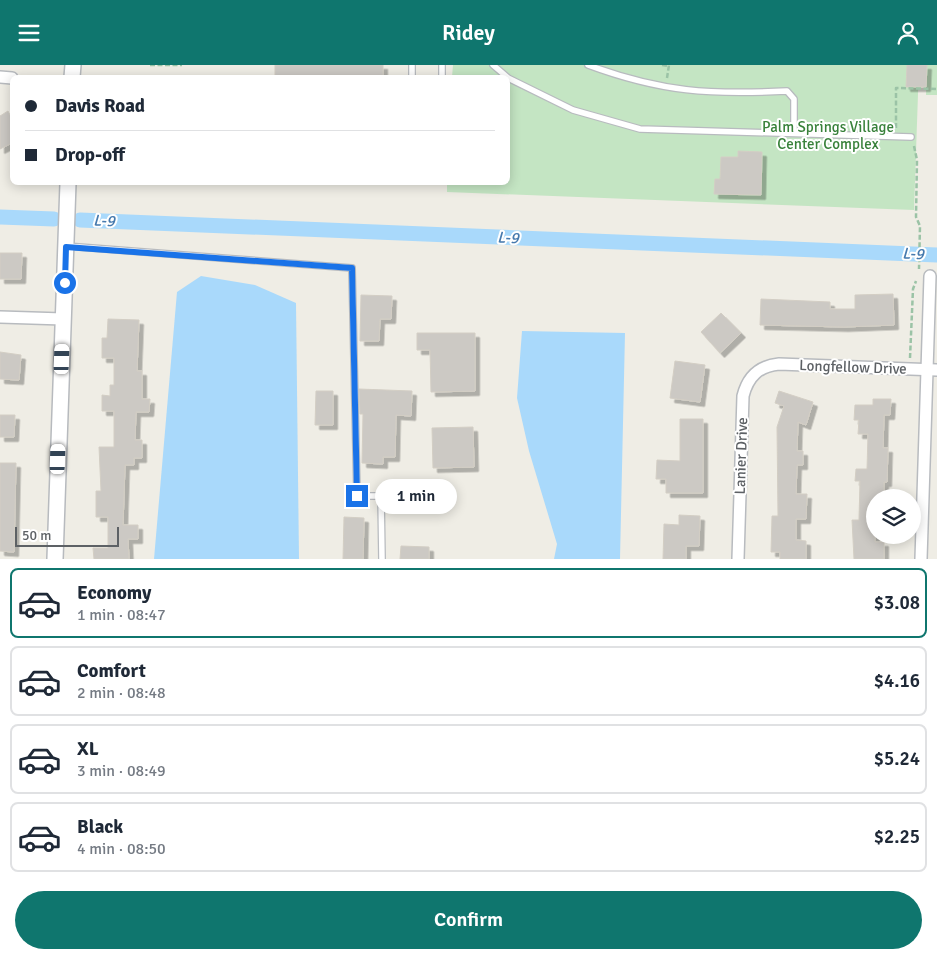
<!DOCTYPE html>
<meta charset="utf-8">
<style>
:root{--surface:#fff;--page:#f6f6f7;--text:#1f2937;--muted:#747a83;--line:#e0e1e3;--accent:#0f766e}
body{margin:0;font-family:Signika,sans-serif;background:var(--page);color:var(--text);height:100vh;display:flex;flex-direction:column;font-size:19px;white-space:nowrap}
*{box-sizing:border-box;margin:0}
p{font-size:16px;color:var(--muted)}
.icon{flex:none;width:28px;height:28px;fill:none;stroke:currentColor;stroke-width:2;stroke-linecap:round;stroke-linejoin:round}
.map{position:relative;height:494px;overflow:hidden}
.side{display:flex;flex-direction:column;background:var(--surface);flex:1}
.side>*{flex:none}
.hud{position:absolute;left:10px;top:10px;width:500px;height:110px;border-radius:8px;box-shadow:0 2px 12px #0003;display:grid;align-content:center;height:110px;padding:0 15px;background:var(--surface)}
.buttons{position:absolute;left:866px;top:424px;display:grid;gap:10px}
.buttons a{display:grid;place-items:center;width:55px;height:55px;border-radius:50%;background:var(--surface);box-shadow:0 2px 12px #0003;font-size:25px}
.scale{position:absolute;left:15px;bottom:12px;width:104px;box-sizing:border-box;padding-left:5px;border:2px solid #5d6165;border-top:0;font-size:14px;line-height:18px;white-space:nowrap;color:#5d6165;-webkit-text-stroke:4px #fff;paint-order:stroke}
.end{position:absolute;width:22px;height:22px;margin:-11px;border:6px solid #1a73e8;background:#fff;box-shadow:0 0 0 2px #fff}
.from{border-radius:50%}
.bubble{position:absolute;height:35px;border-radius:18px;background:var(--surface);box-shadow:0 2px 12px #0003;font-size:16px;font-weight:600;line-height:35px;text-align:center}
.car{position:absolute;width:15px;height:30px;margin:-15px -8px;border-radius:6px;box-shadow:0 0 4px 1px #0007;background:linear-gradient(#fff 24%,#345 0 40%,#fff 0 76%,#345 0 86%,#fff 0)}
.hud b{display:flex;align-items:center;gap:18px;height:48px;font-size:19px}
.hud b+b{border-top:1px solid var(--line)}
.hud i{width:12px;height:12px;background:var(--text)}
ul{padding:9px 0 0;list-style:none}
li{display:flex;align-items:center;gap:15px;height:70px;margin:0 10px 8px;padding:0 5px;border:2px solid var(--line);border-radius:8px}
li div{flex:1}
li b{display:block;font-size:19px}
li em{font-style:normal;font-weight:600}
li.on{border-color:var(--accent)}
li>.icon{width:45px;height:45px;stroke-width:1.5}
.action{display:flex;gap:10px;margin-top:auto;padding:10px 15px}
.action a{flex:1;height:58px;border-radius:30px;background:var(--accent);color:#fff;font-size:20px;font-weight:600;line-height:58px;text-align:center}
header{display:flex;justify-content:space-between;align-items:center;height:65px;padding:0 15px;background:var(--accent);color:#fff;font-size:22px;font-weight:600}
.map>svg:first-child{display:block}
.green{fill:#c4e5c3}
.water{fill:#a9d9fb}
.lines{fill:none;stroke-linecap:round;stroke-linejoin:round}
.canal{stroke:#a9d9fb;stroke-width:15}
.building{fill:#ccc9c4;stroke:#d3cec4;filter:url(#shadow)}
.lane-casing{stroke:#b8bbbf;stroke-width:8}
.street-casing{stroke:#b8bbbf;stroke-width:14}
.secondary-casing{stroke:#b7babe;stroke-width:18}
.path{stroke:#9bc3a6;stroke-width:2.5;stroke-dasharray:5 2.5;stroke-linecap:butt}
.lane{stroke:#fff;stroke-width:5.5}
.street{stroke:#fff;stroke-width:11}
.secondary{stroke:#fff;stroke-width:15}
.route{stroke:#1a73e8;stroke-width:6}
.labels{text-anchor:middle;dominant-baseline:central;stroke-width:4;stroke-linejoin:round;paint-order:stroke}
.park-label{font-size:15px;fill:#38813a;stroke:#fff}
.street-label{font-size:15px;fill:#5d6165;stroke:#fff}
.water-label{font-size:16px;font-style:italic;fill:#467aae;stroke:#fff}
</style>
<header><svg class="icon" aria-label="menu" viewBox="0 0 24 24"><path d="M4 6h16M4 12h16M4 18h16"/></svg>Ridey<svg class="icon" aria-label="person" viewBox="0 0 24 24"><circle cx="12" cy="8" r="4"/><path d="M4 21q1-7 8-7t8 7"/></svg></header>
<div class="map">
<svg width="937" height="494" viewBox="0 0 937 494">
<defs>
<filter id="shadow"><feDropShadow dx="4.5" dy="4.5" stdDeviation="0" flood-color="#0004"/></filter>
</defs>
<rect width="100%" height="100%" fill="#efede5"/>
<g class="green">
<path d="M453,0H919L914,145L447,127V118H508V12H452Z"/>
<path d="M927,0H937V30H926Z"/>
</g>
<g class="water">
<path d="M201,211L255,220L296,238L299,494H154L177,227Z"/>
<path d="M522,266L625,268L620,494H554L557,479L529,386L517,333Z"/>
</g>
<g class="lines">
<g class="canal">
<path d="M0,152L54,154"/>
<path d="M80,155L937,190"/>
</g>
</g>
<g class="building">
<rect x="275" y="0" width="108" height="12"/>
<path d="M907,0H927L926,22H906Z"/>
<path d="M8,46L12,54V78L0,84V51Z"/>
<path d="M738,86L762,87L761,130L714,129L715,114H720L721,92H738Z"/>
<path d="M0,188H22L21,214H0Z"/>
<path d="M893,229L894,260L844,262L760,260L761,234L830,237V244H855V230Z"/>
<path d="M361,230L392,231L391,254H380L379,276H360Z"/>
<path d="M721,248L741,268L720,288L701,267Z"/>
<path d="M108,254L139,255L137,306H142V334H150L149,347H136L135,375H142V393H134V400H125L123,460H138V474H128L129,494H94L93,483H108V452H96V426H101L99,382H114V346H102V330L110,331V320H114V293H102V273H107Z"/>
<path d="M417,268H475V326L431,327L430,285H417Z"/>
<path d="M0,287L21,290L19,315L0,314Z"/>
<path d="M675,296L705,300L700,337L670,333Z"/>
<path d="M359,324L412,326L411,351L396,350L395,392H383V399L362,398L363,349H360Z"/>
<path d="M316,326H333V360H315Z"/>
<path d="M779,326L813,337L806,360L798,357L797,386H803V400H797L796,429H807L806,454H796V475L806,476V494H780V487H771L772,451H778L777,362L784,341L775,338Z"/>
<path d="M873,334H891L890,350H884L883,383H888L887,417H884V432H875V477H884V494H854L852,455H859L860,416H855L856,404H867L868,369H858L859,355H854L855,340H873Z"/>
<path d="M0,350H15L14,372H0Z"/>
<path d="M680,354H703V428H666V414H656L657,395L680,396Z"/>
<path d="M473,362L474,402L433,403L432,363Z"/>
<path d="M0,398H16L14,487L0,486Z"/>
<path d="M679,450L700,451L699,481H686V494H663L664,459L679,460Z"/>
<path d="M344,452L364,453L363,494H343Z"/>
<path d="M401,481L429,482V494H400Z"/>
</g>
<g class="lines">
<g class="lane-casing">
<g id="lane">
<path d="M493,0L507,12"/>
<path d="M588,0C661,27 710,30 787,26L794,34V67"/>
<path d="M412,12V0"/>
<path d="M442,12V0"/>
<path d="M508,13L573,45L640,64L911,72"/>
<path d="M66,181L352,203L357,431H381L382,494"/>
</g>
</g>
<g class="street-casing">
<g id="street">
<path d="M0,12L12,13"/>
<path d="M0,252L63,254"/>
<path d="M738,494L743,331C748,311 759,301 779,299L937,305"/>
<path d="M921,494L930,211"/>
</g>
</g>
<g class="secondary-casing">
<g id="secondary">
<path d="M72,12L73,0"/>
<path d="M55,494L68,118"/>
</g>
</g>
<g class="path">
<path d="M150,0H182"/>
<path d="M662,0L669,1"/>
<path d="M667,13L669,0"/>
<path d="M896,63V23L937,24"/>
<path d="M914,81L917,95L916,152L920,161L919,204"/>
<path d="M910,293L913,224L916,216"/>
</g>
<use href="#lane" class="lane"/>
<use href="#street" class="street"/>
<use href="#secondary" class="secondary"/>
</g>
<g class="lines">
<path class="route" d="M65,218L66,182L352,203L357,431"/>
</g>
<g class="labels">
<g class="park-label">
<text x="828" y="62">Palm Springs Village<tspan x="828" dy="17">Center Complex</tspan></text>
</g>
<g class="street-label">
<text transform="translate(853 302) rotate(2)">Longfellow Drive</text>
<text transform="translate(741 391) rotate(-88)">Lanier Drive</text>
</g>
<g class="water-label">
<text transform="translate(104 156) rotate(2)">L-9</text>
<text transform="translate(508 173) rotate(2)">L-9</text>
<text transform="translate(913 189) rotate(2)">L-9</text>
</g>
</g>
</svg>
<div class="buttons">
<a><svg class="icon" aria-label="layers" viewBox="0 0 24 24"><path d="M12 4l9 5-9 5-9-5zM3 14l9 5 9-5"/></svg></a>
</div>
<div class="scale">50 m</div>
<i class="end from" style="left:65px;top:218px"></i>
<i class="end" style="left:357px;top:431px"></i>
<div class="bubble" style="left:375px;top:414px;width:82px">1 min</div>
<i class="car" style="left:62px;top:294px;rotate:2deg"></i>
<i class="car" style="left:58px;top:394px;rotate:2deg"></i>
<div class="hud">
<b><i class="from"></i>Davis Road</b>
<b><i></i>Drop-off</b>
</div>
</div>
<section class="side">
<ul>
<li class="on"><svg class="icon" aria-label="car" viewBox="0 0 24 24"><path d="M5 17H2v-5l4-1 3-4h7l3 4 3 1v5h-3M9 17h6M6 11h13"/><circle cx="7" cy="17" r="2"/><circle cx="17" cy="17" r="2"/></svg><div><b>Economy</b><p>1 min · 08:47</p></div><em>$3.08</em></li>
<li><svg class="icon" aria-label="car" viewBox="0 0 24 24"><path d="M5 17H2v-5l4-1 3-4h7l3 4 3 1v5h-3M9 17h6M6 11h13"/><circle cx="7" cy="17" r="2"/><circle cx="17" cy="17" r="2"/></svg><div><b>Comfort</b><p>2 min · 08:48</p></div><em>$4.16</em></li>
<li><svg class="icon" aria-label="car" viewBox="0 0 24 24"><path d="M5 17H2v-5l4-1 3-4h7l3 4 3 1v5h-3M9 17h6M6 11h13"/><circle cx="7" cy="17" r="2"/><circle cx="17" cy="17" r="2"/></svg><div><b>XL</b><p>3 min · 08:49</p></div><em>$5.24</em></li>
<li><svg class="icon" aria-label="car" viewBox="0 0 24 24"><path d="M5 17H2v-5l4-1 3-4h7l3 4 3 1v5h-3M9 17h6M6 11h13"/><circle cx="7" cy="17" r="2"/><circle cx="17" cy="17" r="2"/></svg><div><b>Black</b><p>4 min · 08:50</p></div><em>$2.25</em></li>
</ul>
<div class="action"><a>Confirm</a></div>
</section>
